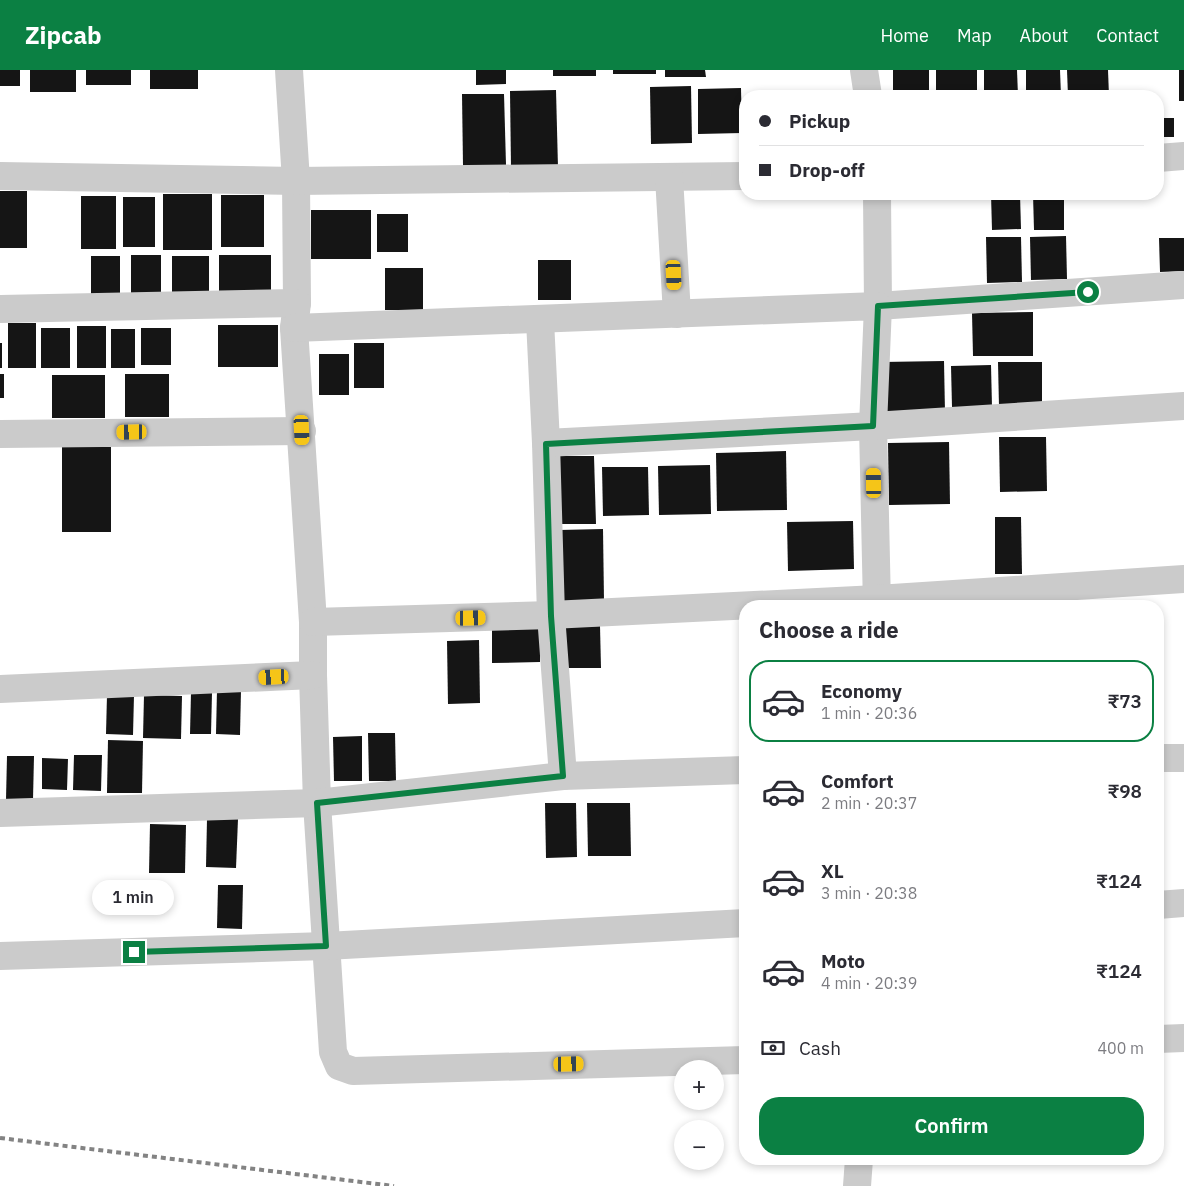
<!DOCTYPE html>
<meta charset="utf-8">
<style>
:root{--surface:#fff;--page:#f7f7f7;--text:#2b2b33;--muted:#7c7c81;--line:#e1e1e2;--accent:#0b8043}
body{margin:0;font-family:"IBM Plex Sans",sans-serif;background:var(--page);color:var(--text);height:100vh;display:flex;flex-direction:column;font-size:19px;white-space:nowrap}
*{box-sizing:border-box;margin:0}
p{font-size:16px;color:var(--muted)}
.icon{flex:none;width:28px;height:28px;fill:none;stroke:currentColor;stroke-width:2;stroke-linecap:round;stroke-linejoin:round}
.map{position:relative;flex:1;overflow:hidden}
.panel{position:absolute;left:739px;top:530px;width:425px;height:565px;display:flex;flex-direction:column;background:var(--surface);border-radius:20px;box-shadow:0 2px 8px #0003}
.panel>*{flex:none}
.guide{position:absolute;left:739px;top:20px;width:425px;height:110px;border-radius:20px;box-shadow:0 2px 8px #0003;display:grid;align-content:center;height:110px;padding:0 20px;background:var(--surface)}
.fabs{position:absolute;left:674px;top:990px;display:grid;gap:10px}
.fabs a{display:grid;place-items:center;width:50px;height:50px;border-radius:50%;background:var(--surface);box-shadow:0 2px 8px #0003;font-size:25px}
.end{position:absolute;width:22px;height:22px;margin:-11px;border:6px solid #0b8043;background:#fff;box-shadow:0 0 0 2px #fff}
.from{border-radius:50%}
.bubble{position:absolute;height:35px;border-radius:18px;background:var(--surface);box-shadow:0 2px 8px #0003;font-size:16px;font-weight:600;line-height:35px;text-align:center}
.car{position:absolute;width:15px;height:30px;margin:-15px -8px;border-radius:6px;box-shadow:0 0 4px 1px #0007;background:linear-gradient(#f5c518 24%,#345 0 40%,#f5c518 0 76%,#345 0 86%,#f5c518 0)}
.guide b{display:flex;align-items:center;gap:18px;height:48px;font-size:19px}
.guide b+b{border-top:1px solid var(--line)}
.guide i{width:12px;height:12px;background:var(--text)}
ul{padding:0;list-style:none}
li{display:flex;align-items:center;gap:15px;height:82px;margin:0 10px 8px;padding:0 10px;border:2px solid transparent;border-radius:20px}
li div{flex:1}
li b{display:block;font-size:19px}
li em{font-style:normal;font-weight:600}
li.active{border-color:var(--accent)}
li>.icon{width:45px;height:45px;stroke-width:1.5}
h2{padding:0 20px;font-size:22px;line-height:60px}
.pay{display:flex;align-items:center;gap:12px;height:55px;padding:0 20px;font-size:19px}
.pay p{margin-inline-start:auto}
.button{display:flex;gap:10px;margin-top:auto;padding:10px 20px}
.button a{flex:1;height:58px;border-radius:20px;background:var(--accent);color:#fff;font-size:20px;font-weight:600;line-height:58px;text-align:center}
header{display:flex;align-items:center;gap:30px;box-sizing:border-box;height:70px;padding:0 25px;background:var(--accent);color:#fff}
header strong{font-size:24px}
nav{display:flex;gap:28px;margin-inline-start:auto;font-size:18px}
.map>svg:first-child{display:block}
.building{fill:#151515}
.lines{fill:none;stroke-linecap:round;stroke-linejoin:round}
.minor{stroke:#cbcbcb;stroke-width:28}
.rail{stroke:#838383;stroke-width:4;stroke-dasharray:5 4;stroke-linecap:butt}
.route{stroke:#0b8043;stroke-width:6}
</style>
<header>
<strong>Zipcab</strong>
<nav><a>Home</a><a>Map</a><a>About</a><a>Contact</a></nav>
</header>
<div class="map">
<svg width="1184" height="1116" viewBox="0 0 1184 1116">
<rect width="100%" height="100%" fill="#fff"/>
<g class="building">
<rect x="0" y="0" width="20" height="16"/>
<rect x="30" y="0" width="46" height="22"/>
<rect x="86" y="0" width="45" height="15"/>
<rect x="150" y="0" width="48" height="19"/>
<path d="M476,0H506V14L476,15Z"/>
<rect x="553" y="0" width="43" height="6"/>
<rect x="613" y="0" width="43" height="4"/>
<path d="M665,0H705L706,7H665Z"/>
<rect x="893" y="0" width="36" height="26"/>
<rect x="936" y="0" width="41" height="26"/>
<path d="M984,0H1017L1018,26H984Z"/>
<path d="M1026,0H1060L1061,26H1026Z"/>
<path d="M1067,0H1108L1109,26H1068Z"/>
<rect x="1179" y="0" width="5" height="31"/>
<path d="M691,16L692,73L651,74L650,17Z"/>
<path d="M741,18L742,63L698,64V19Z"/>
<path d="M556,20L558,98H511L510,21Z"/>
<path d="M462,24H504L506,95L463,96Z"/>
<rect x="1158" y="48" width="16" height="19"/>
<rect x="0" y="121" width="27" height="57"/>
<rect x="163" y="124" width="49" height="56"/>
<path d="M991,124H1020L1021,159L992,160Z"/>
<path d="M1033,124H1064V160H1034Z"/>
<rect x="221" y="125" width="43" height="52"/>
<rect x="81" y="126" width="35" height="53"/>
<rect x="123" y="127" width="32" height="50"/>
<rect x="311" y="140" width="60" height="49"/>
<rect x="377" y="144" width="31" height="38"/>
<path d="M1066,166L1067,209L1031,210L1030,167Z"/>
<path d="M986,167H1021L1022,212L987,213Z"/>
<path d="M1159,168H1184V201L1160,202Z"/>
<rect x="131" y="185" width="30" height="41"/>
<rect x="219" y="185" width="52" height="40"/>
<rect x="91" y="186" width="29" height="41"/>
<rect x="172" y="186" width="37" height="40"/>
<rect x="538" y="190" width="33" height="40"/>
<rect x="385" y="198" width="38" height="42"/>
<path d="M1033,242V286H973L972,243Z"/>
<rect x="8" y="253" width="28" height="45"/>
<rect x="218" y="255" width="60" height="42"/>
<rect x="77" y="256" width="29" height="42"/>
<rect x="41" y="258" width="29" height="40"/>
<rect x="141" y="258" width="30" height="37"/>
<rect x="111" y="259" width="24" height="39"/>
<rect x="0" y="273" width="2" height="25"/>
<rect x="354" y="273" width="30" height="45"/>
<rect x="319" y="284" width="30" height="41"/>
<path d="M944,291L945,343L882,344V292Z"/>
<path d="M998,292H1042V337H999Z"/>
<path d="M991,295L992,337H952L951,296Z"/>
<rect x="0" y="304" width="4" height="24"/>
<rect x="125" y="304" width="44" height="43"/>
<rect x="52" y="305" width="53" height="43"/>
<path d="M999,367H1046L1047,421L1000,422Z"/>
<path d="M949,372L950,434L889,435L888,373Z"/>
<rect x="62" y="377" width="49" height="85"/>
<path d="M786,381L787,440L717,441L716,383Z"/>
<path d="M555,386H594L596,454H556Z"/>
<path d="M710,395L711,444L659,445L658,396Z"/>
<path d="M602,397H648L649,445L603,446Z"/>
<path d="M995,447H1021L1022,504H995Z"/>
<path d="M853,451L854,499L788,501L787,452Z"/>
<path d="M603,459L604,531L560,532L559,460Z"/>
<path d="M600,556L601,598H560L559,557Z"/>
<path d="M540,558V592L492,593V559Z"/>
<path d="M479,570L480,633L448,634L447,571Z"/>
<path d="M217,620H241L240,665L216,664Z"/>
<path d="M191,623H212L211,664H190Z"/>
<path d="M107,625H134L133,665L106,664Z"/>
<path d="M144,625L182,626L181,669L143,668Z"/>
<path d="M368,663H395L396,711H369Z"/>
<path d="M362,666V711H334L333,667Z"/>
<path d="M108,670L143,671L142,723H107Z"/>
<path d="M74,685H102L101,721L73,720Z"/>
<path d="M7,686H34L33,730H6Z"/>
<path d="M42,688L68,689L67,720L42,719Z"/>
<path d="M545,733H576L577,787L546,788Z"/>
<path d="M587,733H630L631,786H588Z"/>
<path d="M207,749H238L236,798L206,797Z"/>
<path d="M150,754L186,755L185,803H149Z"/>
<path d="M218,815H243L242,859L217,858Z"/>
</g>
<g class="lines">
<g class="minor">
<path d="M289,0L296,111L297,233L294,258L313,552V605L317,733L333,982L339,996L353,1001L745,990"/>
<path d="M864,0L868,26"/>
<path d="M1158,88L1184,86"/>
<path d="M0,106L296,111L745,106"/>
<path d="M669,107L677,244"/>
<path d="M877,124L878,236L1184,215"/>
<path d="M0,239L297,233"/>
<path d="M540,250L546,373L551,545L563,706"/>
<path d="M294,258L878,236L873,356L877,536"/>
<path d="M0,364L302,361"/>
<path d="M546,373L873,356L1184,336"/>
<path d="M313,552L551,545L877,529L1184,509"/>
<path d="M0,619L313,605"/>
<path d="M1158,688H1184"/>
<path d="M0,743L317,733L563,706L745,700"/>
<path d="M1158,835L1184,833"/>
<path d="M0,886L326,876L745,853"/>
<path d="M1158,969L1184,968"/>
<path d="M857,1116L859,1089"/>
</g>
<path class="rail" d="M0,1068L394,1116"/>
</g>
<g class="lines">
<path class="route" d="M134,882L326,876L317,733L563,706L551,546L546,374L873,356L878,236L1088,222"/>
</g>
</svg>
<div class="fabs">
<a>+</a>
<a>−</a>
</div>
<i class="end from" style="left:1088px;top:222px"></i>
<i class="end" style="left:134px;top:882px"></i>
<div class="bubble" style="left:92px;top:810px;width:82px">1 min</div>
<i class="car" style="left:674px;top:205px;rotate:177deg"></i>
<i class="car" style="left:302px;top:360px;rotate:177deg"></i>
<i class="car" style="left:132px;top:362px;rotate:269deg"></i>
<i class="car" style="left:874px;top:413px;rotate:359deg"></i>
<i class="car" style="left:471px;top:548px;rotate:89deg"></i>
<i class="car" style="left:274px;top:607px;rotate:267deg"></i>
<i class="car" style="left:569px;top:994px;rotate:89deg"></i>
<div class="guide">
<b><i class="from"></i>Pickup</b>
<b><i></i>Drop-off</b>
</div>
<section class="panel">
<h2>Choose a ride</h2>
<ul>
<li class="active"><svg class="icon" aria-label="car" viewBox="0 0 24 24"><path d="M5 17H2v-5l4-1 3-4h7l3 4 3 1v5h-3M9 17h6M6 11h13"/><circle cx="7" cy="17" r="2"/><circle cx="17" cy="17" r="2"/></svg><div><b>Economy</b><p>1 min · 20:36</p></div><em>₹73</em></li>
<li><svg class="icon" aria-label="car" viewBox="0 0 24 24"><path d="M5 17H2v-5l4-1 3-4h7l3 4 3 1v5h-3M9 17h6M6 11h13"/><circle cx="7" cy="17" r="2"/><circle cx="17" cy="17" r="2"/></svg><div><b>Comfort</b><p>2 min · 20:37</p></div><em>₹98</em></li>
<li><svg class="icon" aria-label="car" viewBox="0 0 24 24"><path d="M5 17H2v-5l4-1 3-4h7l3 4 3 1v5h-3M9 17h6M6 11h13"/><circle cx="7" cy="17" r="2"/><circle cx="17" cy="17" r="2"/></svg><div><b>XL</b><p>3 min · 20:38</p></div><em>₹124</em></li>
<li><svg class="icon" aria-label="car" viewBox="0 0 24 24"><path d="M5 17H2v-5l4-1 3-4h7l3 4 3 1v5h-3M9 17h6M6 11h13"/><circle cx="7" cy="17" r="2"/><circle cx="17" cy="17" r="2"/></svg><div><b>Moto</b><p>4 min · 20:39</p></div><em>₹124</em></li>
</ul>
<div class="pay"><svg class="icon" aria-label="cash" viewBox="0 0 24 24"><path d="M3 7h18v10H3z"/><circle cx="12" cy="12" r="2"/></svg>Cash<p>400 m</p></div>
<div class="button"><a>Confirm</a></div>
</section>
</div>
